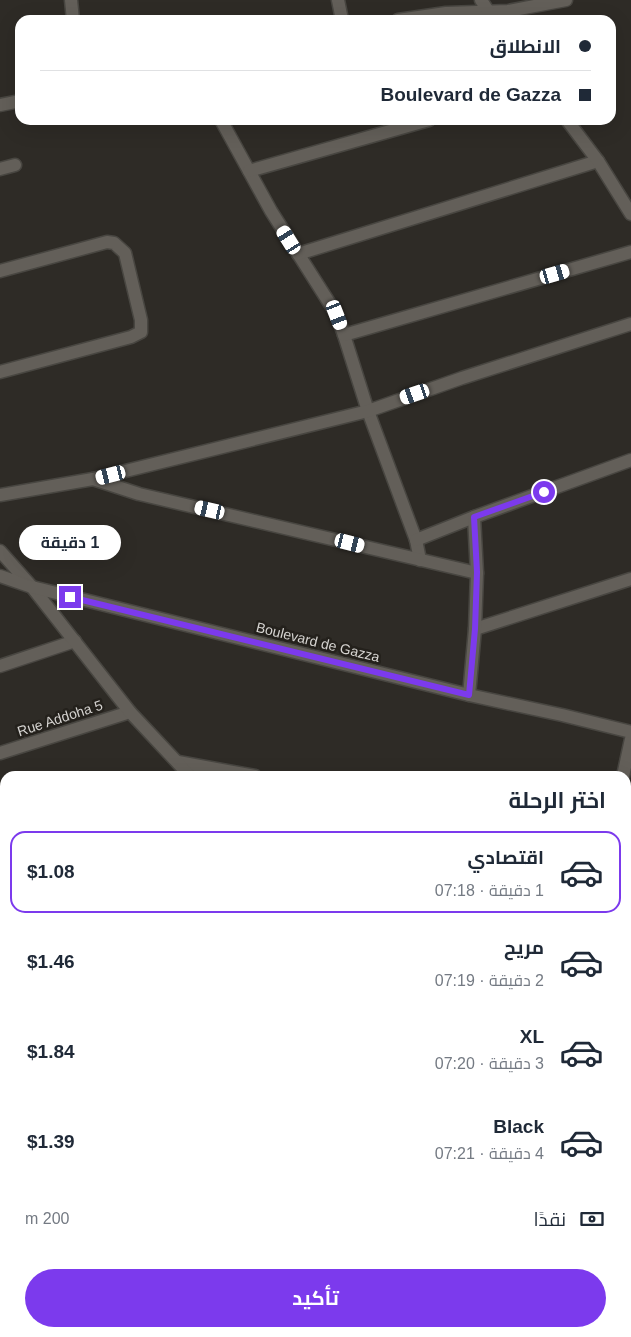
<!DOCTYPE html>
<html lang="ar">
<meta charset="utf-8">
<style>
:root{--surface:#fff;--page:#f6f6f7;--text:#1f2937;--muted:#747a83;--line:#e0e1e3;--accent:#7c3aed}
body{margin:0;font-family:Helvetica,Cairo,sans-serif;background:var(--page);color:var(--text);direction:rtl;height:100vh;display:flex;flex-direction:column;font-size:19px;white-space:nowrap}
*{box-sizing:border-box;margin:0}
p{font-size:16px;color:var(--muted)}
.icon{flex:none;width:28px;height:28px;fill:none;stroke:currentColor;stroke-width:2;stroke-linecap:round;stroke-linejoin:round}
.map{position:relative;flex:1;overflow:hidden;direction:ltr}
.sheet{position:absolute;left:0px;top:771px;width:631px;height:566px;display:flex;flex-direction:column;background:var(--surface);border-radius:15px 15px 0 0;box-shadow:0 5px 20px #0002;direction:rtl}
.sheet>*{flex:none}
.guide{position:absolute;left:15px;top:15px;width:601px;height:110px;border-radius:15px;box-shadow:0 5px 20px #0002;direction:rtl;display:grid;align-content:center;height:110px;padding:0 25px;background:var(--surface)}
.end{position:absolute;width:22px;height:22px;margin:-11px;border:6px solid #7c3aed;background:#fff;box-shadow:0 0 0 2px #fff}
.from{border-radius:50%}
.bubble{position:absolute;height:35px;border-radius:18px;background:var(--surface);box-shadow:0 5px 20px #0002;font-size:16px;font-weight:700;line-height:35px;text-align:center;direction:rtl}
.car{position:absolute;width:15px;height:30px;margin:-15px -8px;border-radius:6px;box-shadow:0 0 4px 1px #0007;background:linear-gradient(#fff 24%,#345 0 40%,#fff 0 76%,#345 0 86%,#fff 0)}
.guide b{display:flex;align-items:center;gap:18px;height:48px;font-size:19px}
.guide b+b{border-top:1px solid var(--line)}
.guide i{width:12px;height:12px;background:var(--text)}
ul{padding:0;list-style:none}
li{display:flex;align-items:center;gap:15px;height:82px;margin:0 10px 8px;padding:0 15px;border:2px solid transparent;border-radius:15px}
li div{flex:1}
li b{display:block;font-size:19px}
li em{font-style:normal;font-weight:700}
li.current{border-color:var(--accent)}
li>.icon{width:45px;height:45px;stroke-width:1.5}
h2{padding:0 25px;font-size:22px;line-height:60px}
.pay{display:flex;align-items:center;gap:12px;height:55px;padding:0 25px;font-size:19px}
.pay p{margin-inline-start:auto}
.primary-button{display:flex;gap:10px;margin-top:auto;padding:10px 25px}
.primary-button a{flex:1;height:58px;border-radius:30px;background:var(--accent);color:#fff;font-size:20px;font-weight:700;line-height:58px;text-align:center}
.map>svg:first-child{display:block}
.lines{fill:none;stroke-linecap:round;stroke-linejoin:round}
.service-casing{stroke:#484641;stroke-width:15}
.minor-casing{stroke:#484641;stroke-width:15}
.tertiary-casing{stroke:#484641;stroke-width:15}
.service{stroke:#635f59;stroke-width:12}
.minor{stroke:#635f59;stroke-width:12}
.tertiary{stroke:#635f59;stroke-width:12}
.route{stroke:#7c3aed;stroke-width:6}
.labels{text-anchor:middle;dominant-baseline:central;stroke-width:5;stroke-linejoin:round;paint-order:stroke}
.street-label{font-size:14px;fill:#d6d4d1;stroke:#24211c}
</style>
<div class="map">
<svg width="631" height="1337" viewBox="0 0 631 1337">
<rect width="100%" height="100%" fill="#2e2b26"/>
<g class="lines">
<g class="service-casing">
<path id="service" d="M626,1131L631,1134"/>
</g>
<g class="minor-casing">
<g id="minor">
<path d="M71,0L73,20"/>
<path d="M338,0L342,20"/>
<path d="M398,20L446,13L508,11L566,0"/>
<path d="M0,105L20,101"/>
<path d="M221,120L271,211L337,315L344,335L368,411L416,540L420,560"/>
<path d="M0,169L15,165"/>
<path d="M249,171L429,120"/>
<path d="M298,254L598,161"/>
<path d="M0,271L107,242L114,243L125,253L141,320V332L131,337L0,372"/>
<path d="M344,335L631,252"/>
<path d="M93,479L139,494L477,573"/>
<path d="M0,495L93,479L368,411L462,378L631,324"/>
<path d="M416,540L474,517L631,460"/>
<path d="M475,629L631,579"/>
<path d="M0,666L75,641"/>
<path d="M469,695L475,629L477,573L474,517"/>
<path d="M0,753L130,712"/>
<path d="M178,762L255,776"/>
<path d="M623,776L631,739"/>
<path d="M0,838L5,836"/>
<path d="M626,862L631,864"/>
<path d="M626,984L631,986"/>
<path d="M0,1031L5,1029"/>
<path d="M0,1094L5,1093"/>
<path d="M0,1194L5,1192"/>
<path d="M0,1304L5,1307"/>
<path d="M51,1332L59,1337"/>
<path d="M263,1332L266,1337"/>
<path d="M418,1332L421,1337"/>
<path d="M571,1332L573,1337"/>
<path d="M115,1337L117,1332"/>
</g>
</g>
<g class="tertiary-casing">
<g id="tertiary">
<path d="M481,0L494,20"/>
<path d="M567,120L598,161L631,214"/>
<path d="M0,551L32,587L130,712L190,776"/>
<path d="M0,576L32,587L469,695L562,715L631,732"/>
<path d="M0,935L5,934"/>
</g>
</g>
<use href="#service" class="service"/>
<use href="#minor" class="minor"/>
<use href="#tertiary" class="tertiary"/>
</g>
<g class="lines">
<path class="route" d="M70,597L469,695L475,629L477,572L474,517L544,492"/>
</g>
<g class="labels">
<g class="street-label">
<text transform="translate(318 642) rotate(14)">Boulevard de Gazza</text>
<text transform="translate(60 718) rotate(-18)">Rue Addoha 5</text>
</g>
</g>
</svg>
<i class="end from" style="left:544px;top:492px"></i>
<i class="end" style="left:70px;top:597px"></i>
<div class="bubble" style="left:19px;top:525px;width:102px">1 دقيقة</div>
<i class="car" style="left:289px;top:240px;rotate:328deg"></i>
<i class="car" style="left:555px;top:274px;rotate:74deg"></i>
<i class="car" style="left:337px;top:315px;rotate:159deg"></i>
<i class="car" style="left:415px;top:394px;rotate:251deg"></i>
<i class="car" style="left:111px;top:475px;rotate:256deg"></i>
<i class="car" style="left:210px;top:510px;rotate:283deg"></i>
<i class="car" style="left:350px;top:543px;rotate:104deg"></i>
<div class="guide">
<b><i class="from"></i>الانطلاق</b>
<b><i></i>Boulevard de Gazza</b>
</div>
<section class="sheet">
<h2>اختر الرحلة</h2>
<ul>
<li class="current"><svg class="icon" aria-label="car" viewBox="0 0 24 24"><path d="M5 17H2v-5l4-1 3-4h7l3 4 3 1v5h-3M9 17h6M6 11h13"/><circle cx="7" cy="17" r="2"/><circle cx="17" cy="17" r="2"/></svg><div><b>اقتصادي</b><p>1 دقيقة · 07:18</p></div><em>$1.08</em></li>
<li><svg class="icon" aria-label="car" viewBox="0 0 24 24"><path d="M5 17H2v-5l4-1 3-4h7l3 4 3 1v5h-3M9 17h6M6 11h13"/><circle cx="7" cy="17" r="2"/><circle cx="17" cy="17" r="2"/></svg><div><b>مريح</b><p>2 دقيقة · 07:19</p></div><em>$1.46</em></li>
<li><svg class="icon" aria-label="car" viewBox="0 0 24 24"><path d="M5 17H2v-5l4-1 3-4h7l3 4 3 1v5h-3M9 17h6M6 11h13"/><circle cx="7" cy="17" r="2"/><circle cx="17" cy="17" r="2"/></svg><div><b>XL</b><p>3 دقيقة · 07:20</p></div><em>$1.84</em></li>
<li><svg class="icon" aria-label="car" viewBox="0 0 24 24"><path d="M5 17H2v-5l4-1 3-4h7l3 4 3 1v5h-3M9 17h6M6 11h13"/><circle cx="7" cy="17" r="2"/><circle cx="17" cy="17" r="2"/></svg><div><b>Black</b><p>4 دقيقة · 07:21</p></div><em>$1.39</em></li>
</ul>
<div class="pay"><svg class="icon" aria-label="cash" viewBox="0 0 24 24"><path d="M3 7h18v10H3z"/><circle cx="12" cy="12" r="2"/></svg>نقدًا<p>200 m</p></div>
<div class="primary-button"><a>تأكيد</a></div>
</section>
</div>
